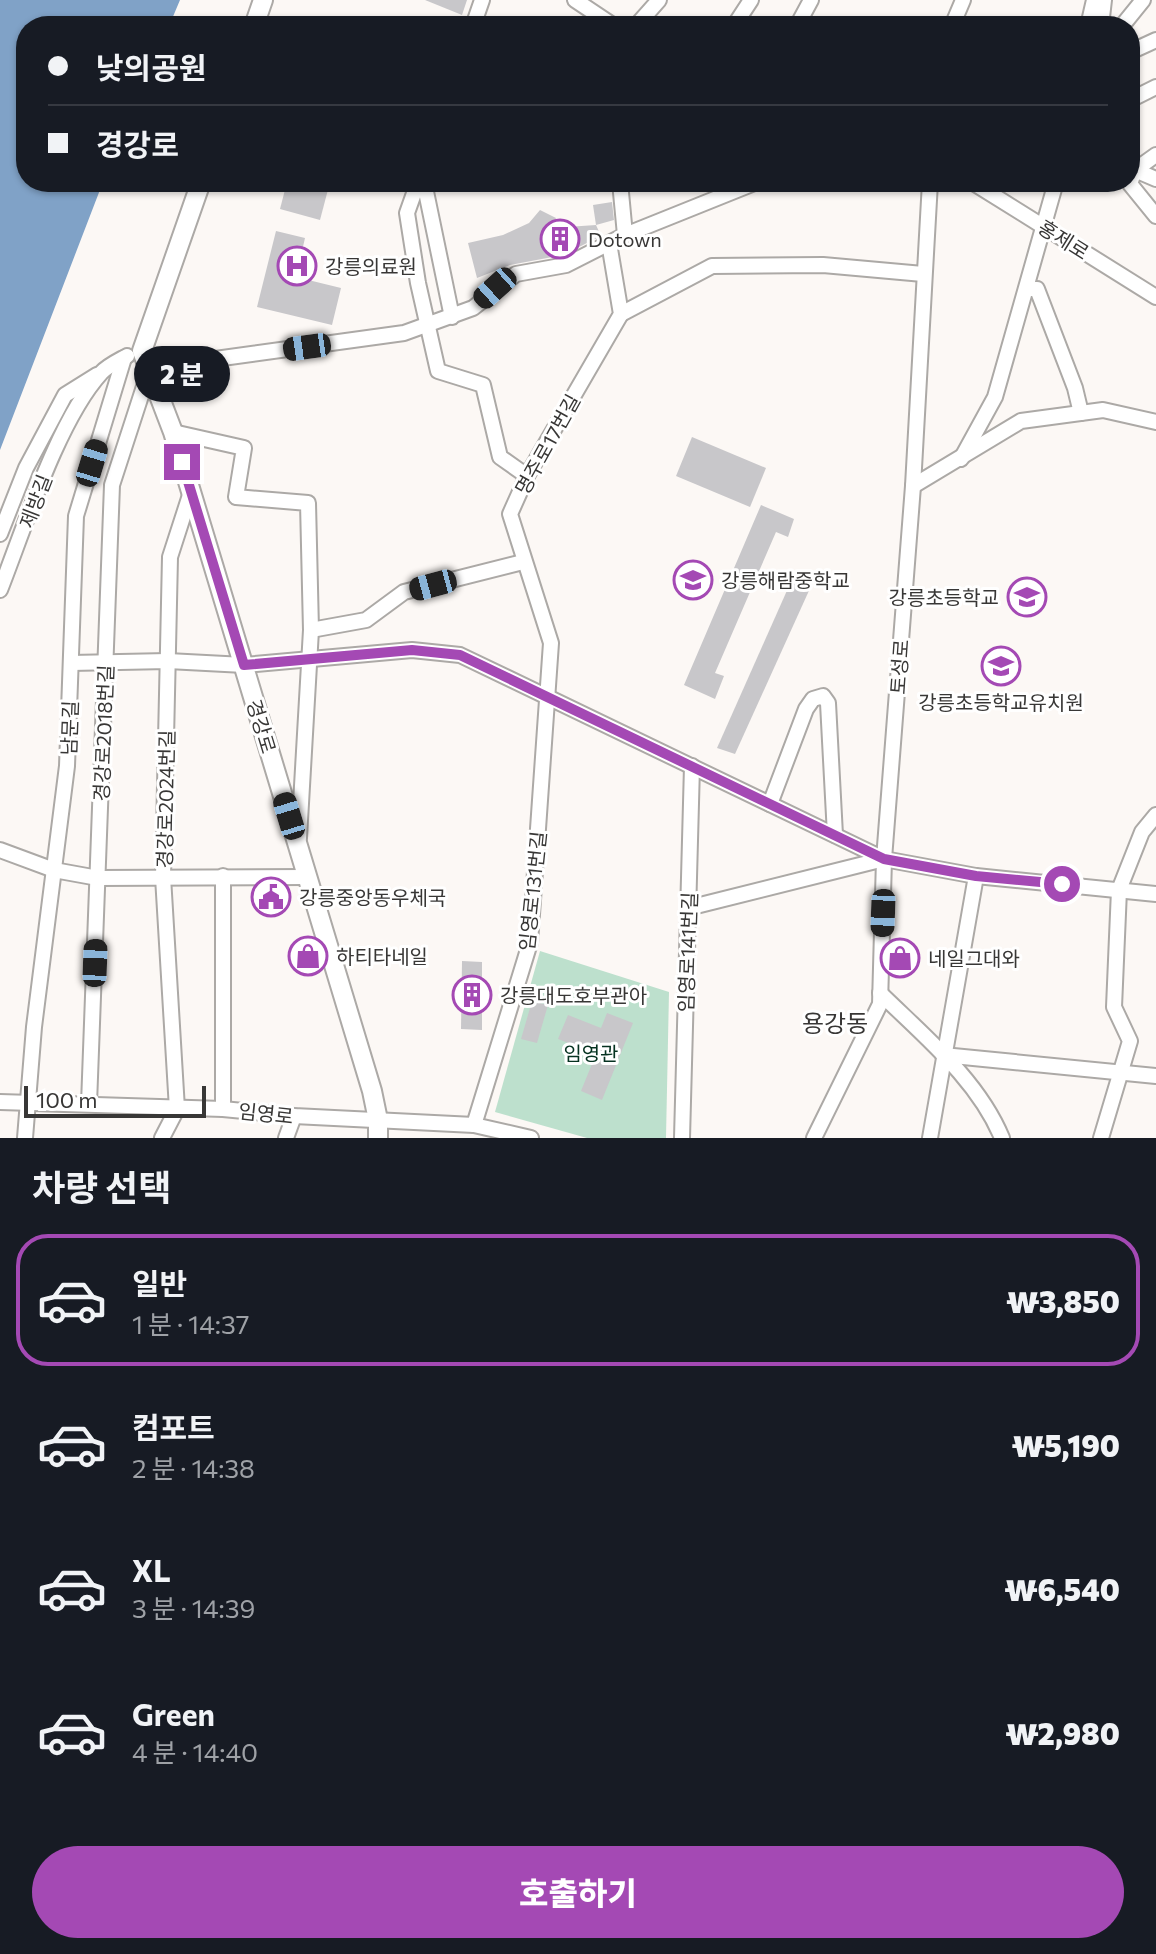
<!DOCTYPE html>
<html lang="ko">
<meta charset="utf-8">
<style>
:root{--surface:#171b24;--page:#242831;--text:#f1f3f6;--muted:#9ea1a6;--line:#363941;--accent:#a449b4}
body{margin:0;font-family:Commissioner,"Noto Sans KR",sans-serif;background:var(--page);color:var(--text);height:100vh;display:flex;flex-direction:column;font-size:30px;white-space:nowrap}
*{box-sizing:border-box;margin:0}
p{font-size:26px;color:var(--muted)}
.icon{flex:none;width:44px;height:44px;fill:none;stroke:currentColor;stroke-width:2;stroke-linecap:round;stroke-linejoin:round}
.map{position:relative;height:1138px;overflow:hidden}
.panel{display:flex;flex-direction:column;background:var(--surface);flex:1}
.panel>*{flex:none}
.hud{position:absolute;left:16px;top:16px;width:1124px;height:176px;border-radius:32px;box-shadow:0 2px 6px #0004;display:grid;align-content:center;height:176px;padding:0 32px;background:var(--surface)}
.scale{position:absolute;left:24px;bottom:20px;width:182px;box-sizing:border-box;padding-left:8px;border:4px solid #383736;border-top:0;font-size:22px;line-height:28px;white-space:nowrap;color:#383736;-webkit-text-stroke:6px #fff;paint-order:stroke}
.end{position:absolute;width:36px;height:36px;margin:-18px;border:10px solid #a449b4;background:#fff;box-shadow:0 0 0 4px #fff}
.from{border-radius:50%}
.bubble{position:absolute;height:56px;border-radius:28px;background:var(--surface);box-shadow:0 2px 6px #0004;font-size:26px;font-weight:800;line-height:56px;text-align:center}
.car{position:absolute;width:24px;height:48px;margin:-24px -12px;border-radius:10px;box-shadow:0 0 6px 2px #0007;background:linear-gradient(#222 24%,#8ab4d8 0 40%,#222 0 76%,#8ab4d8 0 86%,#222 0)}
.hud b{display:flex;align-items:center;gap:28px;height:76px;font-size:30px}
.hud b+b{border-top:2px solid var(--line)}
.hud i{width:20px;height:20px;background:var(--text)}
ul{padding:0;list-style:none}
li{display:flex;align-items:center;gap:24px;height:132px;margin:0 16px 12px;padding:0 16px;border:4px solid transparent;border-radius:32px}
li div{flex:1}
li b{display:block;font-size:30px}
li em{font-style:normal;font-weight:800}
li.current{border-color:var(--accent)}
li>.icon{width:72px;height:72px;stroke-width:1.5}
h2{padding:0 32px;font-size:36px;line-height:96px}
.cta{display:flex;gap:16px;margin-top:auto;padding:16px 32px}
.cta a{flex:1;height:92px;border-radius:48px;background:var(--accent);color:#fff;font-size:32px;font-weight:800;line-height:92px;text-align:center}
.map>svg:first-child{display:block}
.green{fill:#bde0cd}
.water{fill:#80a2c7}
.building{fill:#c8c7ca}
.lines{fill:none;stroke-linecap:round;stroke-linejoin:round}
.minor-casing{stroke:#aca9a6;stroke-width:18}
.major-casing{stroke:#aca9a6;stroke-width:22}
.minor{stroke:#fff;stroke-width:14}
.major{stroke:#fff;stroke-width:18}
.route{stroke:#a449b4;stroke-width:10}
.labels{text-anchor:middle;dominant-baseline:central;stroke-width:6;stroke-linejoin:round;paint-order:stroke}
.poi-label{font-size:20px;fill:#383736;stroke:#fff;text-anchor:start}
.street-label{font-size:20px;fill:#383736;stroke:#fff}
.park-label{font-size:20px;fill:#053220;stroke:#fff}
.quarter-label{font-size:24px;fill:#383736;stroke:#fff}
</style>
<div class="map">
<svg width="1156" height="1138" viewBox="0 0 1156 1138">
<rect width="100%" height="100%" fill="#fcf8f5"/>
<path class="green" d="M540,951L669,992L666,1138H587L495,1112Z"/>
<path class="water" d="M0,0H180L169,26H26V182H103L0,450Z"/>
<g class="building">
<path d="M425,0H467L462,15Z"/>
<path d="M287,182H330L320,220L280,209Z"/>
<path d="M612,202L614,220L596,225L593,205Z"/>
<path d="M540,210L556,218L552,228L596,225L601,236L563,255L510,265L477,278L468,243L503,235L529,223Z"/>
<path d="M276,231L305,238L296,277L341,288L332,325L257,307Z"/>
<path d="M692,437L766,468L750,507L676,476Z"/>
<path d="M761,505L794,519L788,537L776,532L715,673L724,676L715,699L684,685Z"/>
<path d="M793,577L812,584L735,754L717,748Z"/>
<path d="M462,961L482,962V1030L461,1029Z"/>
<path d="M532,1001L548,1005L537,1043L521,1039Z"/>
<path d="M607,1013L633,1023L602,1100L581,1091L596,1054L558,1039L568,1015L601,1028Z"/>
</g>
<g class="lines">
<g class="minor-casing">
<g id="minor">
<path d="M575,0L614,26"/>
<path d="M473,26L482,0"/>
<path d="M636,26L659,0"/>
<path d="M734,26L751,0"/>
<path d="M797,26L811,0"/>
<path d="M952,26L963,0"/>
<path d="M1088,26L1094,0"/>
<path d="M1101,26L1104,0"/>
<path d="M1122,26L1143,0"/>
<path d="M1130,52L1156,40"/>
<path d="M1130,100L1156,87"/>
<path d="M1156,155L1135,170L1130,184L1156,216"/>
<path d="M1135,170L1156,179"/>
<path d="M418,182L407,213L418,283L438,371L483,385L500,457L527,476"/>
<path d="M424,182L452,317"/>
<path d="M620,182L625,235"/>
<path d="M972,182L1156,297"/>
<path d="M1027,289H1037L1075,388L1081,413"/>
<path d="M621,314L712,266L823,265L923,274"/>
<path d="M173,432L244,448L236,497L308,503L311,630L299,838"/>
<path d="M961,459L995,397L1056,182"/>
<path d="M913,486L1021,421L1103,410L1156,422"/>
<path d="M0,534L26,468L65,395L97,375"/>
<path d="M0,590C24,529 58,420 101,373C107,366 118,361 127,356"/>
<path d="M311,630L366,620L404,592L523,562"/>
<path d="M71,663L168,661L244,665L412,650L460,655L884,859L976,876L1156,894"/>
<path d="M770,804L806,709L813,699L823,696L828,703L835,835"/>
<path d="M0,850L54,870L98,878L307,877"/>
<path d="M688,908L884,859"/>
<path d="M880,993C925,1037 978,1080 1002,1138"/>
<path d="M943,1055L1156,1076"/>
<path d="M0,1102L223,1109L294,1116L474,1125L531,1138"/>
<path d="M89,1104L112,485L150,368L404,333L473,308L516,274L566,265L625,235L757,182"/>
<path d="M223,1109V876"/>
<path d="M474,1125L530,943L551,643L510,514L527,476L621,314L609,243"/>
<path d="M25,1138L34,1027L67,766L76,516L124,358"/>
<path d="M162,1138L177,1109L163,877L170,557L191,492"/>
<path d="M286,1138L294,1116"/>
<path d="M682,1138L692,766"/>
<path d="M814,1138L880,1004L884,859L913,486L930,182"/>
<path d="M930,1138L976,876"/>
<path d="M1101,1138L1130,1041L1114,1007L1119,890L1142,832L1156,815"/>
</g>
</g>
<g class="major-casing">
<g id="major">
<path d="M254,26L263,0"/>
<path d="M201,182L142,351L173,432L372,1091L378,1120V1138"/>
</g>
</g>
<use href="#minor" class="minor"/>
<use href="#major" class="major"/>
</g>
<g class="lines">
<path class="route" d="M182,462L244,665L412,650L460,655L884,859L976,876L1062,884"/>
</g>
<defs>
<g id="building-ring" transform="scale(2)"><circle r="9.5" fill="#fff" stroke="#a449b4" stroke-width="1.5"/><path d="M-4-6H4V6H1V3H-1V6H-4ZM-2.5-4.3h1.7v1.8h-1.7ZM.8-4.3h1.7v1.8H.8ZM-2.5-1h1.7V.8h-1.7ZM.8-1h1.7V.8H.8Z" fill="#a449b4"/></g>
<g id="hospital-ring" transform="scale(2)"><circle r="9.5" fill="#fff" stroke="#a449b4" stroke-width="1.5"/><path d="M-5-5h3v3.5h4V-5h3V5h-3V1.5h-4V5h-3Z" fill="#a449b4"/></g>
<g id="school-ring" transform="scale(2)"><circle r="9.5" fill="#fff" stroke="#a449b4" stroke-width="1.5"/><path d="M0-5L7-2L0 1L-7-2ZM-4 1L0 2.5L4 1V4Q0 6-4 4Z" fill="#a449b4"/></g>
<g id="civic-ring" transform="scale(2)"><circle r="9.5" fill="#fff" stroke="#a449b4" stroke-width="1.5"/><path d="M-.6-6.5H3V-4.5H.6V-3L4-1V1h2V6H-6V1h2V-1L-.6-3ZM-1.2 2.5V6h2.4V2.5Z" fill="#a449b4"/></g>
<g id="shop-ring" transform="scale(2)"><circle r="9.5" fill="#fff" stroke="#a449b4" stroke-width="1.5"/><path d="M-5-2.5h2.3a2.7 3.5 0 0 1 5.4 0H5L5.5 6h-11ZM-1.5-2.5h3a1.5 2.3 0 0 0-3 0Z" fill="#a449b4"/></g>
</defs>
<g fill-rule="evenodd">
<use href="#building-ring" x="560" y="239"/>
<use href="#hospital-ring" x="297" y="266"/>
<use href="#school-ring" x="693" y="580"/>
<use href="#school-ring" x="1027" y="597"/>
<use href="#school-ring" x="1001" y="666"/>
<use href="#civic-ring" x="271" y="897"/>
<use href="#shop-ring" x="308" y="956"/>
<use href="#shop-ring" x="900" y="958"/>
<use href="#building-ring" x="472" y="995"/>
</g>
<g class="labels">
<g class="poi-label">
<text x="588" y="239">Dotown</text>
<text x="325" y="266">강릉의료원</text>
<text x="721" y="580">강릉해람중학교</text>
<text x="999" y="597" text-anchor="end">강릉초등학교</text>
<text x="1001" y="702" text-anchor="middle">강릉초등학교유치원</text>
<text x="299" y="897">강릉중앙동우체국</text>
<text x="336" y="956">하티타네일</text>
<text x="928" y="958">네일그대와</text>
<text x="500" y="995">강릉대도호부관아</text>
</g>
<g class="street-label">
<text transform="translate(1064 239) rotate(32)">홍제로</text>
<text transform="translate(547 444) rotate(-61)">명주로17번길</text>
<text transform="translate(35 501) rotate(-69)">제방길</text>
<text transform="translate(899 667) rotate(-86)">토성로</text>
<text transform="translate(262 726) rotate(73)">경강로</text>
<text transform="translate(69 728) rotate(-88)">남문길</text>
<text transform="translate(103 733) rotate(-88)">경강로2018번길</text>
<text transform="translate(165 799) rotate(-89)">경강로2024번길</text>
<text transform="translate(532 891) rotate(-84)">임영로131번길</text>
<text transform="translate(687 952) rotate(-88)">임영로141번길</text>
<text transform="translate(266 1113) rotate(6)">임영로</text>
</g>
<g class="park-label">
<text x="591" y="1053">임영관</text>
</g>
<g class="quarter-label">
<text x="835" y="1022">용강동</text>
</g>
</g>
</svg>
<div class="scale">100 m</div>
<i class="end from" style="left:1062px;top:884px"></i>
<i class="end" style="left:182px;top:462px"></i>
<div class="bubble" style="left:134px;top:346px;width:96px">2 분</div>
<i class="car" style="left:495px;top:288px;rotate:228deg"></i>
<i class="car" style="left:307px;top:347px;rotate:262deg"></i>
<i class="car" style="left:92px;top:463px;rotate:17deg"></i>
<i class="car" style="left:433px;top:585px;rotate:255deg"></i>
<i class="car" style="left:289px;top:816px;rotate:343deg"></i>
<i class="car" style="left:883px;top:913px;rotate:182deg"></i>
<i class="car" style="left:95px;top:963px;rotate:2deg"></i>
<div class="hud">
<b><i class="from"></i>낮의공원</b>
<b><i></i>경강로</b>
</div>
</div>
<section class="panel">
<h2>차량 선택</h2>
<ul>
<li class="current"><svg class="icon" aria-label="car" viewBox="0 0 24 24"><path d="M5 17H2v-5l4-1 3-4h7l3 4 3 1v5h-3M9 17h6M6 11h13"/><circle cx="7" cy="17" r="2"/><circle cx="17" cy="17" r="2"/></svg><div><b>일반</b><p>1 분 · 14:37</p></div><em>₩3,850</em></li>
<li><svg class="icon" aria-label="car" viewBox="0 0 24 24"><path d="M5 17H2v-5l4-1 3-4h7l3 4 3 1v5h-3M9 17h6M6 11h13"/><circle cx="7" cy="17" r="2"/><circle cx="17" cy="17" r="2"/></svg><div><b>컴포트</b><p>2 분 · 14:38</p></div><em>₩5,190</em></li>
<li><svg class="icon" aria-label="car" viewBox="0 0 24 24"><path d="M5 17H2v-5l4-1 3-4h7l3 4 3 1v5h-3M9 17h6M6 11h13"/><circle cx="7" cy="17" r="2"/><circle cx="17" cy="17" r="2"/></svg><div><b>XL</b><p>3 분 · 14:39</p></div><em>₩6,540</em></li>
<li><svg class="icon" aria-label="car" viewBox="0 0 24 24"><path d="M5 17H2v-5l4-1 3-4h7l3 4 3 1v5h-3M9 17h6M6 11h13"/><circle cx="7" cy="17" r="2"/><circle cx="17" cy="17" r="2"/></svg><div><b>Green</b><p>4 분 · 14:40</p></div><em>₩2,980</em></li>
</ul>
<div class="cta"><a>호출하기</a></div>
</section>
